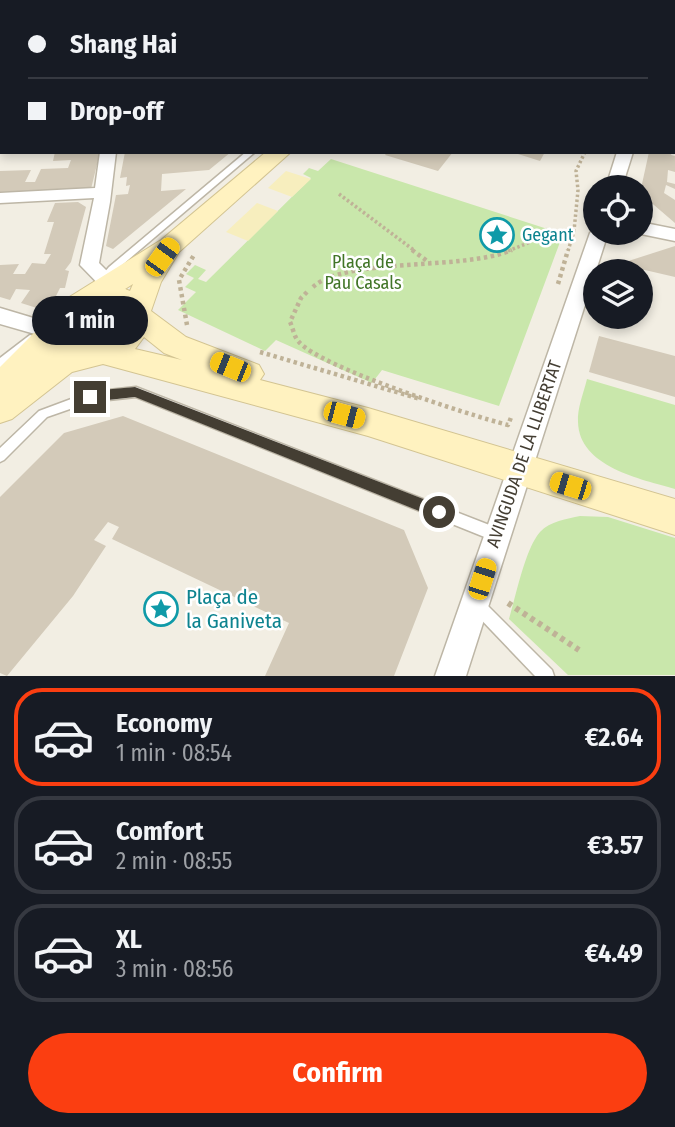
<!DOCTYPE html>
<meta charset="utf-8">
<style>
:root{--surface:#171b24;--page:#242831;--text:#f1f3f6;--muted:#9ea1a6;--line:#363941;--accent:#fb3e11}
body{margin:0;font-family:"Fira Sans Condensed",sans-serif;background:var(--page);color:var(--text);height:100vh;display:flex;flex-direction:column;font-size:26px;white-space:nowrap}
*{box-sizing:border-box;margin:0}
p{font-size:23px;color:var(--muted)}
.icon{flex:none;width:38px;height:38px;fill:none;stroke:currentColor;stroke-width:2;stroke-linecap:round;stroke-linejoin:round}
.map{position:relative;height:676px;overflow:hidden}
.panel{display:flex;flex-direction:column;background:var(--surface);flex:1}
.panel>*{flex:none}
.guide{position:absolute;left:0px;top:0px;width:676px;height:154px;box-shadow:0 4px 10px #0003;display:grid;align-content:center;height:154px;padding:0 28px;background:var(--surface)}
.buttons{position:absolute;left:583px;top:175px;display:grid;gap:14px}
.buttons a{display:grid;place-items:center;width:70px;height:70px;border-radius:50%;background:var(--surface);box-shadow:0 4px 10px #0003;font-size:35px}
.end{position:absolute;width:32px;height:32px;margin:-16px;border:9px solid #443e33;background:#fff;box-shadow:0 0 0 4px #fff}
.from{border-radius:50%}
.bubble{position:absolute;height:49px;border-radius:24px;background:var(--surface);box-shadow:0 4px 10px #0003;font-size:23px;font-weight:700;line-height:49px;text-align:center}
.car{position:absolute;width:21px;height:42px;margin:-21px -10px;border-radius:9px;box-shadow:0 0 5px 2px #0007;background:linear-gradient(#f5c518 24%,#345 0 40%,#f5c518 0 76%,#345 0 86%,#f5c518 0)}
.guide b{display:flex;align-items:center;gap:24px;height:66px;font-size:26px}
.guide b+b{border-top:2px solid var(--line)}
.guide i{width:18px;height:18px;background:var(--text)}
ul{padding:12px 0 0;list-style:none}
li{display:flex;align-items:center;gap:21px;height:98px;margin:0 14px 10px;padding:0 14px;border:4px solid var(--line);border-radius:28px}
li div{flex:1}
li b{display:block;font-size:26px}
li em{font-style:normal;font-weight:700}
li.selected{border-color:var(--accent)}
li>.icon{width:63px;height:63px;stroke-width:1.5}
.button{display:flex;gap:14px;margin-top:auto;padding:14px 28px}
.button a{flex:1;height:80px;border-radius:42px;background:var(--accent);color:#fff;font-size:28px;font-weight:700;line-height:80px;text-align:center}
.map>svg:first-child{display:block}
.green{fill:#c9e7ab}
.sand{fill:#f7eebe}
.building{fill:#d3cab9}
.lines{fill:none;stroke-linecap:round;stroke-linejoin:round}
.lane-casing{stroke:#bdb6a6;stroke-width:3}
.street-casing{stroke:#bdb6a6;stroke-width:3}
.secondary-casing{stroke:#d3c492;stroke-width:2}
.path-far3{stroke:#bfb297;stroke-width:2.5;stroke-dasharray:2 2;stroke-linecap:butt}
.path-far2{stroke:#bfb297;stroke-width:3.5;stroke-dasharray:2.5 2.5;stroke-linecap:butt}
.path-far1{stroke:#bfb297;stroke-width:4.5;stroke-dasharray:3.5 3.5;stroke-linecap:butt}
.path{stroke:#bfb297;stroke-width:6;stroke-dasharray:4.5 4.5;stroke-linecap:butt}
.lane{fill:#fff;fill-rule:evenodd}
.street{fill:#fff;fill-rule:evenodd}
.secondary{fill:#fff2c0;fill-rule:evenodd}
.route{fill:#443e33}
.labels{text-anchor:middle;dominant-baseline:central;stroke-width:5;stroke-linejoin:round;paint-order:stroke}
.culture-label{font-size:18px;fill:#0d838f;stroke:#fff;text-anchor:start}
.park-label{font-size:18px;fill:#417527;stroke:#fff}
.street-label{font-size:18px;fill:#443e33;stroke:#fff}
.near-culture-label{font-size:21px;fill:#0d838f;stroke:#fff;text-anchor:start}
</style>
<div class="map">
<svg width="675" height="676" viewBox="0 0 675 676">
<rect width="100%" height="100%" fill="#f2eee3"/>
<g class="green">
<path d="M331,159L563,234L499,406L382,370L372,383L276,340L265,351L178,310L196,292L185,287L194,278L186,274L195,265L206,270L198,279L206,282L311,178L303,174L309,168L318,171Z"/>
<path d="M111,305C144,328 86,358 71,330C77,309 91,308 111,305Z"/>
<path d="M587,379L675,405V489C641,479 579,467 578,422C577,408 584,392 587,379Z"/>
<path d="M580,516L608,517L675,538V675H568L509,619C516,596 525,549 540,532C550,521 567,519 580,516Z"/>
</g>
<g class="sand">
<path d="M286,171L311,179L292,197L268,188Z"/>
<path d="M257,203L278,211L248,241L226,232Z"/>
</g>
<g class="building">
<path d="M55,152H100L91,189L0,192V171L31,170L25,182H35L41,169L68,168L71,160L53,161Z"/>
<path d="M125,152H231L209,170L162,174L161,191L186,189L113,249L106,246L116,195L128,194L130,185L126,186L127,177L120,178Z"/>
<path d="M387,152H453L438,171L385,155Z"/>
<path d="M520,152H545L540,161L518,154Z"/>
<path d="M649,152H672L671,155L675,156V172L668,170L667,182L675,184V189L666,185L664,193L675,200V223L640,193Z"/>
<path d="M78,202L86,207L71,262L65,270L69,271L65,288H60L56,296L40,309L21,303L30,290L16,289L10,300L0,297V265L19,264L13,274H25L32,263L45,264L51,254H44L54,222H47L55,203Z"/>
<path d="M675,246V277L619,264Z"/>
<path d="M599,336L675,356V397L589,372Z"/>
<path d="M123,416L404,530L428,588L394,676H265L289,623L112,539L119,527L108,522L94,540L106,546L73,596L7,676L0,673V497L64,433Z"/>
</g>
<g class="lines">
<g class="lane-casing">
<g id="lane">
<path d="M246,152H255L115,271L103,285H97L95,283L97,281L109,267Z"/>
<path d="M30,335L34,336L35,339L34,342L4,367L0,368V358Z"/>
<path d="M136,387L497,528L502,530L504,535L502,540L497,542L136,397L90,402L47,417L4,460L0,462V448L39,411L90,392Z"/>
<path d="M476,597L481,599L552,670L554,676H535L471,609L469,604L471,599Z"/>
</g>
</g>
<g class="street-casing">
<g id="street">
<path d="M104,0H114L115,2H104Z"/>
<rect x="248" y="0" width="10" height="2"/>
<path d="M552,0H569L570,2H553Z"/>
<path d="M652,0H671L672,2H653Z"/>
<rect x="0" y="9" width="2" height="6"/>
<path d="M0,29H2L0,39Z"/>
<rect x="674" y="73" width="1" height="8"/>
<rect x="0" y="79" width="2" height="8"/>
<rect x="674" y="130" width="1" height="8"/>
<path d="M100,152H116L110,202L99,263L131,295L128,300H114L80,265L94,198L0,203V193L95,188Z"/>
<path d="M617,152H633L622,187H606Z"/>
<path d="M640,222L675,229V241L636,233H640Z"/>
<path d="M595,228V233H608L466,676H435L590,233Z"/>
<path d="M0,308L40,320L60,311L67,314L70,319L67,324L42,336L0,324Z"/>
</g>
</g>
<g class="secondary-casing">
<g id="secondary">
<path d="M439,0H455L438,2Z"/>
<path d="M266,152H291L179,252L161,282L151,311L186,337L259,365L264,374L260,380L368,408L675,499V535L368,436L103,364L72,372L12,419L0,423V367L43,324L55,306L161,240ZM133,284L130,291L125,289ZM112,306L122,315C119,336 91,352 72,337C67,316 94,306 112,306ZM144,337L164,353L182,360L135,349Z"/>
</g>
</g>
<g class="path-far3">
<path d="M285,0L296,2"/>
<path d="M416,0L420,1"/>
<path d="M276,2L279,0"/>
<path d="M376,2L378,0"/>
</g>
<g class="path-far2">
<path d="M339,194L415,251"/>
<path d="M508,251L528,243L547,229"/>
<path d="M568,251L574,231L578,190L576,171L585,152"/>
</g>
<g class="path-far1">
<path d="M412,250L430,263"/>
<path d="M558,284L568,250"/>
<path d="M313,287C345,257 463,271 512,250"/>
<path d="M307,292L301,298L290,322C293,328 294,337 299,342C322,368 469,415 508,425L512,415"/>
<path d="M187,325L179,280L194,255"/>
<path d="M260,352L420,399"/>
</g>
<path class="path" d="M508,603L579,650"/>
<use href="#lane" class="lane"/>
<use href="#street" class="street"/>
<use href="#secondary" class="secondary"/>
</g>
<path class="route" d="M135,387L444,507L446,512L439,519L135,397L90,402L84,397L90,391Z"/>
<defs>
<g id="sight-ring" transform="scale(1.75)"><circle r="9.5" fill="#fff" stroke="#0f9aa8" stroke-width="1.5"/><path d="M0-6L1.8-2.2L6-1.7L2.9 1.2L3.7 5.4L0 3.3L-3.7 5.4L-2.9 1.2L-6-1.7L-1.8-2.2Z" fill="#0f9aa8"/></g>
</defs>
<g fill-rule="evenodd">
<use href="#sight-ring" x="497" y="235"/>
<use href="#sight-ring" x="161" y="609"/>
</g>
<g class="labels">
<g class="culture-label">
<text x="522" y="235">Gegant</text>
</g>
<g class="park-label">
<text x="363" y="262">Plaça de<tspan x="363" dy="21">Pau Casals</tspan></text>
</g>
<g class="street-label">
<text transform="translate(524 454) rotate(-71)">AVINGUDA DE LA LLIBERTAT</text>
</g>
<g class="near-culture-label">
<text x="186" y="597">Plaça de<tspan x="186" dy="24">la Ganiveta</tspan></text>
</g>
</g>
</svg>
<div class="buttons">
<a><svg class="icon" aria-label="locate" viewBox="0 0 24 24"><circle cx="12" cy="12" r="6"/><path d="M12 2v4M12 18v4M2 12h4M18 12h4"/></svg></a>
<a><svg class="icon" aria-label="layers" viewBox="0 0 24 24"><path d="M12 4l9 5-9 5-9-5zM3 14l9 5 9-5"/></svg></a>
</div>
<i class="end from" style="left:439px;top:512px"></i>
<i class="end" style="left:90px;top:397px"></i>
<div class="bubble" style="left:32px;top:296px;width:116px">1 min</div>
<i class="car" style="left:162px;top:257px;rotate:36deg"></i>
<i class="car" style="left:230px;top:367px;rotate:292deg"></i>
<i class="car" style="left:344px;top:415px;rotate:105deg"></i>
<i class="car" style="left:570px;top:486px;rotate:287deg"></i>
<i class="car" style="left:482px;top:579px;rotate:18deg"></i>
<div class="guide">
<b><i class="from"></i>Shang Hai</b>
<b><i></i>Drop-off</b>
</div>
</div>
<section class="panel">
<ul>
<li class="selected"><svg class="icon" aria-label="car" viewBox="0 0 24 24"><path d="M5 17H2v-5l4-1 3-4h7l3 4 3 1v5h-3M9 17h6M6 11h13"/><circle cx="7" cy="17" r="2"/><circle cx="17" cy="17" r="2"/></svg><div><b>Economy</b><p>1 min · 08:54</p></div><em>€2.64</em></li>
<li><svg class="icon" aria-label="car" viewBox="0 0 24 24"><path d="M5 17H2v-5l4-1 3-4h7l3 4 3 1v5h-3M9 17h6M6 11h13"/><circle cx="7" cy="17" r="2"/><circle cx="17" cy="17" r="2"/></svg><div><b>Comfort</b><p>2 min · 08:55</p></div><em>€3.57</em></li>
<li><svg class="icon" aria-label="car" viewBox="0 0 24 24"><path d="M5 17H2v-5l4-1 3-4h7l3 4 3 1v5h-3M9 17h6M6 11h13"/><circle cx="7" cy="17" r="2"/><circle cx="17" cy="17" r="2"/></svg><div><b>XL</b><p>3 min · 08:56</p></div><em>€4.49</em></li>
</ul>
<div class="button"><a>Confirm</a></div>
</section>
